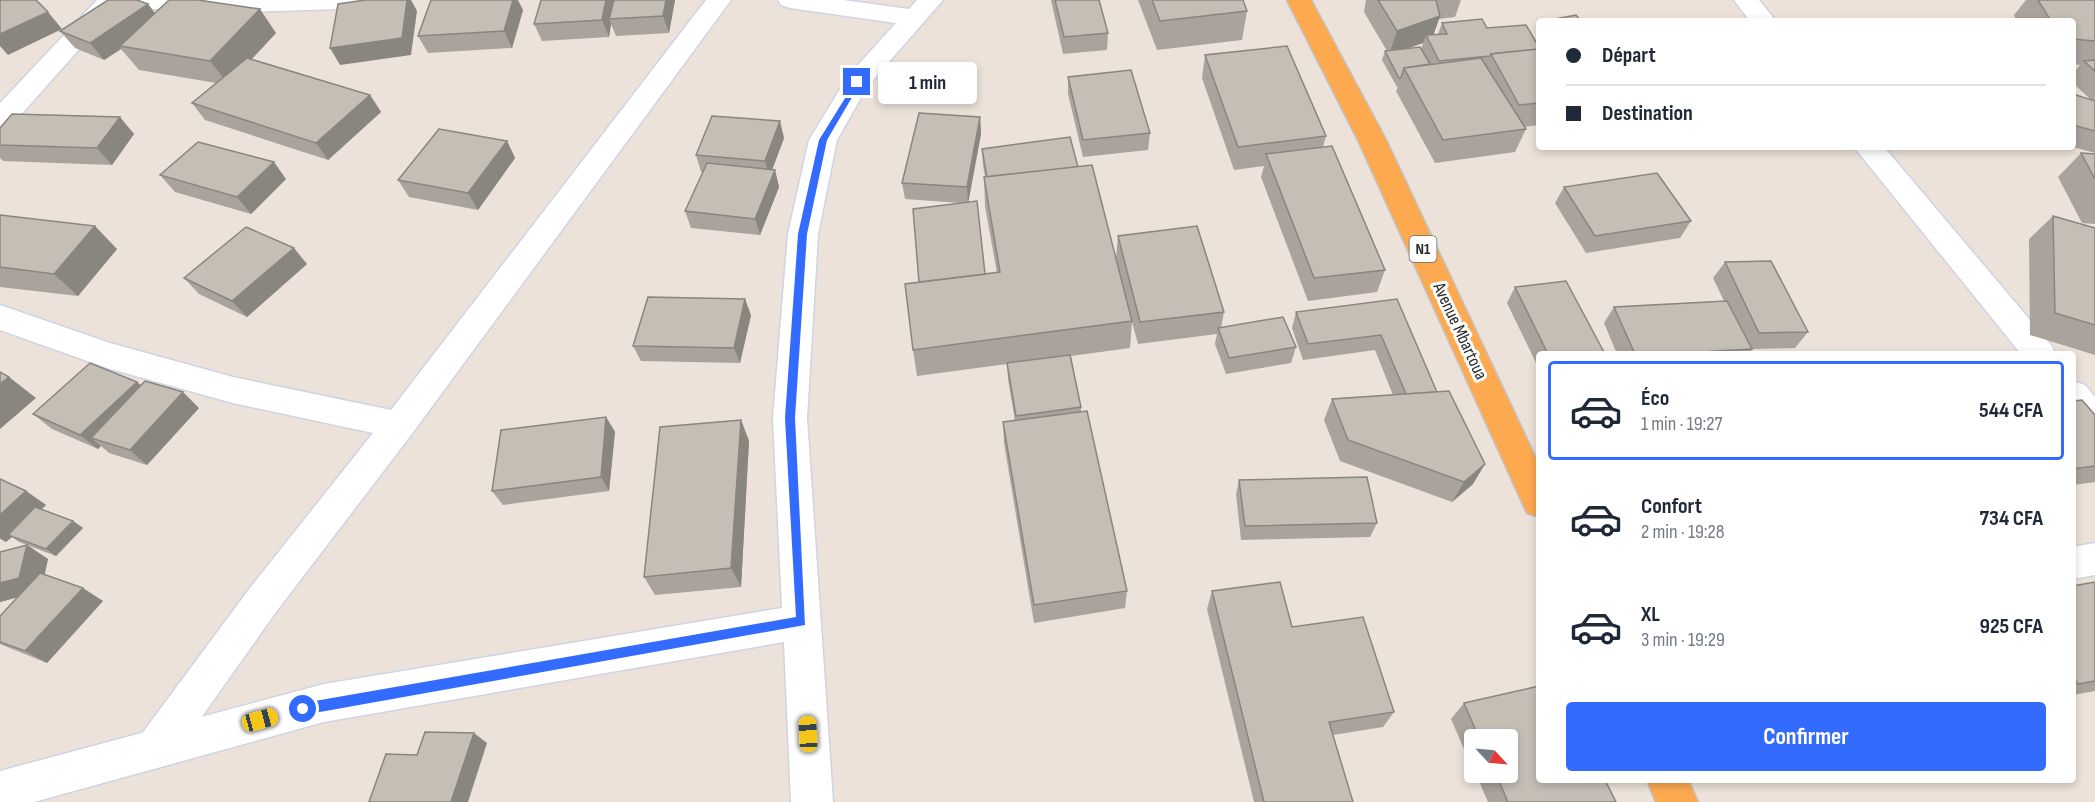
<!DOCTYPE html>
<html lang="fr">
<meta charset="utf-8">
<style>
:root{--surface:#fff;--page:#f2f2f3;--text:#1f2937;--muted:#747a83;--line:#e0e1e3;--accent:#336bff}
body{margin:0;font-family:"Sofia Sans Condensed",sans-serif;background:var(--page);color:var(--text);height:100vh;display:flex;flex-direction:column;font-size:22px;white-space:nowrap}
*{box-sizing:border-box;margin:0}
p{font-size:20px;color:var(--muted)}
.icon{flex:none;width:33px;height:33px;fill:none;stroke:currentColor;stroke-width:2;stroke-linecap:round;stroke-linejoin:round}
.map{position:relative;flex:1;overflow:hidden}
.details{position:absolute;left:1536px;top:351px;width:540px;height:432px;display:flex;flex-direction:column;background:var(--surface);border-radius:6px;box-shadow:0 3px 9px #0003}
.details>*{flex:none}
.top-card{position:absolute;left:1536px;top:18px;width:540px;height:132px;border-radius:6px;box-shadow:0 3px 9px #0003;display:grid;align-content:center;height:132px;padding:0 30px;background:var(--surface)}
.needle{width:39px;rotate:116deg}
.controls{position:absolute;left:1464px;top:729px;display:grid;gap:12px}
.controls a{display:grid;place-items:center;width:54px;height:54px;border-radius:6px;background:var(--surface);box-shadow:0 3px 9px #0003;font-size:30px}
.end{position:absolute;width:27px;height:27px;margin:-14px;border:8px solid #336bff;background:#fff;box-shadow:0 0 0 3px #fff}
.from{border-radius:50%}
.bubble{position:absolute;height:42px;border-radius:6px;background:var(--surface);box-shadow:0 3px 9px #0003;font-size:20px;font-weight:700;line-height:42px;text-align:center}
.car{position:absolute;width:18px;height:36px;margin:-18px -9px;border-radius:8px;box-shadow:0 0 4px 2px #0007;background:linear-gradient(#f5c518 24%,#345 0 40%,#f5c518 0 76%,#345 0 86%,#f5c518 0)}
.top-card b{display:flex;align-items:center;gap:21px;height:57px;font-size:22px}
.top-card b+b{border-top:2px solid var(--line)}
.top-card i{width:15px;height:15px;background:var(--text)}
ul{padding:10px 0 0;list-style:none}
li{display:flex;align-items:center;gap:18px;height:99px;margin:0 12px 9px;padding:0 18px;border:3px solid transparent;border-radius:6px}
li div{flex:1}
li b{display:block;font-size:22px}
li em{font-style:normal;font-weight:700}
li.current{border-color:var(--accent)}
li>.icon{width:54px;height:54px;stroke-width:1.5}
.button{display:flex;gap:12px;margin-top:auto;padding:12px 30px}
.button a{flex:1;height:69px;border-radius:6px;background:var(--accent);color:#fff;font-size:24px;font-weight:700;line-height:69px;text-align:center}
.map>svg:first-child{display:block}
.lines{fill:none;stroke-linecap:round;stroke-linejoin:round}
.minor-casing{stroke:#ced4e3;stroke-width:3}
.tertiary-casing{stroke:#ced4e3;stroke-width:3}
.trunk-casing{stroke:#c3c3c3;stroke-width:3}
.minor{fill:#fff;fill-rule:evenodd}
.tertiary{fill:#fff;fill-rule:evenodd}
.trunk{fill:#fda950;fill-rule:evenodd}
.wall{fill:#a9a39c;fill-rule:evenodd}
.shaded-wall{fill:#89857f}
.building{fill:#c4beb5;stroke:#89857f;stroke-width:1.5}
.route{fill:#336bff}
.labels{text-anchor:middle;dominant-baseline:central;stroke-width:6;stroke-linejoin:round;paint-order:stroke}
.shield{fill:#fff;stroke:#696969;stroke-width:1.5}
.shield-label{font-size:16px;font-weight:bold;fill:#292929}
.street-label{font-size:18px;fill:#292929;stroke:#fff}
</style>
<div class="map">
<svg width="2095" height="802" viewBox="0 0 2095 802">
<rect width="100%" height="100%" fill="#ece2d9"/>
<g class="lines">
<g class="minor-casing">
<g id="minor">
<path d="M97,0H123L10,127L0,129V103Z"/>
<path d="M706,0H731L411,435L276,612L169,763L155,769L141,763L135,749L141,735L250,588L373,433L233,403L107,368L0,330V305L110,343L233,377L391,410Z"/>
<path d="M1734,0H1759L1776,21H1750Z"/>
<path d="M1854,147H1884L2051,345L2056,354H2021Z"/>
<path d="M2073,381L2085,385L2095,397V434C2069,425 2073,405 2073,381Z"/>
<path d="M2095,543V575L2073,579V547Z"/>
</g>
</g>
<g class="tertiary-casing">
<g id="tertiary">
<path d="M111,0H383L380,5L371,8L247,12L123,8L114,5Z"/>
<path d="M778,0H843L909,9L917,0H943L867,87L837,140L818,234L807,418L833,802H791L784,642L324,722L34,802H0V771L324,684L782,608L773,418L788,234L809,140L848,76L896,23L790,8L781,5Z"/>
</g>
</g>
<g class="trunk-casing">
<g id="trunk">
<path d="M1287,0H1311L1386,140L1539,465V517L1527,513L1358,140Z"/>
<path d="M1647,780H1688L1698,802H1656Z"/>
</g>
</g>
<use href="#minor" class="minor"/>
<use href="#tertiary" class="tertiary"/>
<use href="#trunk" class="trunk"/>
</g>
<g class="wall">
<path d="M541,0H675L669,33L616,36L611,24L609,37L542,41L534,24Z"/>
<path d="M1051,0H1099L1108,33L1107,50L1063,54Z"/>
<path d="M1138,0H1243L1247,11L1242,40L1157,50Z"/>
<path d="M1366,0H1461L1455,17L1439,19L1433,35L1438,34L1442,23L1487,28L1539,47V125L1524,127L1526,129L1515,152L1435,163L1396,91L1398,87H1397L1382,60L1385,51H1387L1364,12ZM1423,43L1421,49L1408,48Z"/>
<path d="M2026,0H2095V153L2073,147V94L2091,100L2073,83V73L2080,65L2073,64V21H2017L2014,15Z"/>
<path d="M148,4L155,13L276,33L252,59L370,95L381,112L328,160L205,120L192,103L216,83L139,70L121,49L104,60L75,48L60,31Z"/>
<path d="M523,10L512,48L428,53L418,36Z"/>
<path d="M1205,55L1326,136L1323,147L1385,270L1377,292L1308,301L1261,177L1264,166L1234,170L1202,78Z"/>
<path d="M1068,77L1150,133L1148,150L1083,157L1068,94Z"/>
<path d="M980,117L981,134L968,202L985,274L997,273L985,206L984,177H985L983,165L982,149L1078,167L1116,258L1118,236L1224,312L1221,328L1296,347L1291,363L1226,374L1215,344L1217,334L1138,344L1132,322L1130,348L1071,356L1081,407V411L1127,591L1125,608L1034,623L1004,443L1003,422L1015,421L1008,379L1007,364L917,376L913,350L961,203L905,199L902,183Z"/>
<path d="M0,128L134,134L112,165L3,161L0,158Z"/>
<path d="M784,138L772,170H775L779,187L760,235L691,228L685,211L703,172H701L696,155Z"/>
<path d="M507,141L515,158L478,210L409,197L398,180Z"/>
<path d="M2081,153L2095,154V224L2082,223L2058,177Z"/>
<path d="M160,175L286,179L251,214L175,192Z"/>
<path d="M1564,187L1691,221L1680,238L1586,253L1555,203Z"/>
<path d="M0,215L117,249L78,296L0,287Z"/>
<path d="M2053,216L2095,228V355L2030,335L2029,239Z"/>
<path d="M1725,262L1808,332L1795,348L1752,349L1749,354H1617L1604,323L1614,307L1724,301L1713,278Z"/>
<path d="M307,264L247,317L199,294L184,278Z"/>
<path d="M1515,287L1605,354H1539V369L1507,303Z"/>
<path d="M1397,299L1473,484L1452,502L1340,461L1324,420L1332,399L1393,395L1375,350L1303,360L1292,328L1296,312Z"/>
<path d="M751,315L740,363L641,361L633,346Z"/>
<path d="M137,382L141,385L199,408L147,465L109,453L101,446L98,449L52,429L33,414Z"/>
<path d="M2073,401L2095,415V482L2073,485Z"/>
<path d="M606,417L615,432L609,491L503,505L492,491Z"/>
<path d="M741,420L749,441L741,587L655,595L644,577Z"/>
<path d="M0,479L26,491L46,505L42,509L73,521L83,528L56,556L19,542L12,537L6,542L0,539Z"/>
<path d="M1239,480L1377,523L1370,537L1241,540L1236,494Z"/>
<path d="M27,545L48,559L44,575L103,601L47,663L0,644V616L18,597L0,602V552Z"/>
<path d="M2095,582V691L2073,695V586Z"/>
<path d="M1212,591L1292,627L1394,712L1383,727L1333,735L1353,802H1254L1207,609Z"/>
<path d="M1464,703L1616,802H1488L1475,772H1508V740H1474V772L1451,719Z"/>
</g>
<g class="shaded-wall">
<path d="M407,0H411L417,11L411,55L340,65L330,48Z"/>
<path d="M513,0H518L523,10L512,48L504,31Z"/>
<path d="M606,0H615L609,19L611,24L609,37L602,20Z"/>
<path d="M666,0H675L669,33L663,16Z"/>
<path d="M148,4L161,22L120,46L121,49L104,60L90,43Z"/>
<path d="M260,9L276,33L228,84L210,61Z"/>
<path d="M48,12L62,29L8,55L0,46V34Z"/>
<path d="M1440,16L1432,39L1426,35L1423,43L1389,55L1397,31Z"/>
<path d="M370,95L381,112L328,160L316,143Z"/>
<path d="M120,117L134,134L112,165L97,148Z"/>
<path d="M980,117L981,134L968,204L967,187Z"/>
<path d="M780,121L784,138L769,178L765,161Z"/>
<path d="M507,141L515,158L478,210L468,193Z"/>
<path d="M274,162L286,179L251,214L237,197Z"/>
<path d="M775,170L779,187L760,235L755,219Z"/>
<path d="M95,226L117,249L78,296L54,274Z"/>
<path d="M294,248L307,264L247,317L232,301Z"/>
<path d="M745,299L751,315L740,363L734,348Z"/>
<path d="M9,377L36,398L0,429V384Z"/>
<path d="M137,382L154,397L91,438L101,446L98,449L80,435Z"/>
<path d="M183,392L199,408L147,465L130,450Z"/>
<path d="M606,417L615,432L609,491L601,477Z"/>
<path d="M741,420L749,441L741,587L731,568Z"/>
<path d="M1485,464L1473,484L1452,502L1464,482Z"/>
<path d="M26,491L46,505L12,536L8,535L12,537L6,542L0,538V515Z"/>
<path d="M73,521L83,528L56,556L46,549Z"/>
<path d="M27,545L48,559L41,591L0,602V583Z"/>
<path d="M83,588L103,601L47,663L25,651Z"/>
<path d="M474,733L487,743L468,802H451Z"/>
</g>
<g class="building">
<path d="M0,0H36L48,12L0,34Z"/>
<path d="M108,0H137L148,4L90,43L60,31Z"/>
<path d="M169,0H198L260,9L210,61L120,46Z"/>
<path d="M365,0H407L402,38L330,48L338,4Z"/>
<path d="M431,0H513L504,31L418,36Z"/>
<path d="M541,0H606L602,20L534,24Z"/>
<path d="M614,0H666L663,16L609,19Z"/>
<path d="M1055,0H1099L1108,33L1064,37Z"/>
<path d="M1152,0H1243L1247,11L1160,21Z"/>
<path d="M1378,0H1436L1440,16L1397,31Z"/>
<path d="M2038,0H2095V41L2073,39V21H2051Z"/>
<path d="M1576,15L1581,21H1549V20Z"/>
<path d="M1482,19L1487,28L1526,25L1539,47V49L1491,54L1490,56L1439,61L1426,35L1447,34L1442,23Z"/>
<path d="M1287,46L1326,136L1238,147L1205,55Z"/>
<path d="M1420,47L1430,64L1404,68L1401,78H1399L1385,51Z"/>
<path d="M1539,49V103L1519,105L1491,54Z"/>
<path d="M247,58L370,95L316,143L192,103Z"/>
<path d="M1481,58L1526,129L1443,140L1404,68Z"/>
<path d="M2095,60V71L2084,61Z"/>
<path d="M1131,70L1150,133L1083,140L1068,77Z"/>
<path d="M2073,94L2095,101V131L2073,125Z"/>
<path d="M919,113L980,117L967,187L902,183Z"/>
<path d="M12,114L120,117L97,148L0,145V128Z"/>
<path d="M712,116L780,121L765,161L696,155Z"/>
<path d="M439,129L507,141L468,193L398,180Z"/>
<path d="M1070,137L1078,167L987,177L982,149Z"/>
<path d="M198,142L274,162L237,197L160,175Z"/>
<path d="M1332,146L1385,270L1314,278L1266,154Z"/>
<path d="M2081,153L2095,154V179Z"/>
<path d="M707,163L775,170L755,219L685,211Z"/>
<path d="M1092,165L1132,321L913,350L905,284L1000,272L984,177Z"/>
<path d="M1657,173L1691,221L1595,236L1564,187Z"/>
<path d="M977,201L985,274L919,282L913,209Z"/>
<path d="M0,215L95,226L54,274L0,267Z"/>
<path d="M2053,216L2095,228V325L2055,313Z"/>
<path d="M1197,226L1224,312L1140,322L1118,236Z"/>
<path d="M246,227L294,248L232,301L184,278Z"/>
<path d="M1771,261L1808,332L1759,333L1725,262Z"/>
<path d="M1566,281L1605,354H1548L1515,287Z"/>
<path d="M648,297L745,299L734,348L633,346Z"/>
<path d="M1397,299L1437,392L1406,394L1381,335L1308,344L1296,312Z"/>
<path d="M1727,301L1752,349L1668,354H1635L1614,307Z"/>
<path d="M1283,317L1296,347L1229,358L1218,328Z"/>
<path d="M1070,355L1081,407L1016,416L1007,363Z"/>
<path d="M90,363L137,382L80,435L33,414Z"/>
<path d="M0,372L9,377L0,384Z"/>
<path d="M145,381L183,392L130,450L91,438Z"/>
<path d="M1449,391L1485,464L1464,482L1348,440L1332,399Z"/>
<path d="M2082,400L2095,415V466L2073,469V401Z"/>
<path d="M1087,411L1127,591L1034,605L1003,422Z"/>
<path d="M606,417L601,477L492,491L501,430Z"/>
<path d="M741,420L731,568L644,577L660,427Z"/>
<path d="M1367,477L1377,523L1245,526L1239,480Z"/>
<path d="M0,479L26,491L0,515Z"/>
<path d="M35,507L73,521L46,549L8,535Z"/>
<path d="M27,545L19,578L0,583V552Z"/>
<path d="M40,573L83,588L25,651L0,642V616Z"/>
<path d="M1280,582L1292,627L1363,617L1394,712L1329,722L1353,802H1264L1212,591Z"/>
<path d="M2095,582V681L2078,684L2073,677V586Z"/>
<path d="M1539,686V780H1605L1616,802H1508L1495,772H1508V740H1480L1464,703Z"/>
<path d="M425,732L474,733L451,802H369L386,754L417,755Z"/>
</g>
<path class="route" d="M857,79L861,82L827,140L807,234L795,418L805,625L303,715L299,713L297,709L303,703L796,617L785,418L798,234L819,140Z"/>
<g class="labels">
<rect class="shield" x="1409.5" y="236" width="27" height="26" rx="4.5"/>
<g class="shield-label">
<text x="1423" y="249">N1</text>
</g>
<g class="street-label">
<text transform="translate(1460 331) rotate(65)">Avenue Mbartoua</text>
</g>
</g>
</svg>
<div class="controls">
<a><svg class="needle" viewBox="-14 -14 28 28"><path d="M0-13l5 13h-10z" fill="#e53935"/><path d="M0 13l5-13h-10z" fill="#747a83"/></svg></a>
</div>
<i class="end from" style="left:303px;top:709px"></i>
<i class="end" style="left:857px;top:82px"></i>
<div class="bubble" style="left:878px;top:62px;width:99px">1 min</div>
<i class="car" style="left:260px;top:720px;rotate:75deg"></i>
<i class="car" style="left:808px;top:734px;rotate:357deg"></i>
<div class="top-card">
<b><i class="from"></i>Départ</b>
<b><i></i>Destination</b>
</div>
<section class="details">
<ul>
<li class="current"><svg class="icon" aria-label="car" viewBox="0 0 24 24"><path d="M5 17H2v-5l4-1 3-4h7l3 4 3 1v5h-3M9 17h6M6 11h13"/><circle cx="7" cy="17" r="2"/><circle cx="17" cy="17" r="2"/></svg><div><b>Éco</b><p>1 min · 19:27</p></div><em>544 CFA</em></li>
<li><svg class="icon" aria-label="car" viewBox="0 0 24 24"><path d="M5 17H2v-5l4-1 3-4h7l3 4 3 1v5h-3M9 17h6M6 11h13"/><circle cx="7" cy="17" r="2"/><circle cx="17" cy="17" r="2"/></svg><div><b>Confort</b><p>2 min · 19:28</p></div><em>734 CFA</em></li>
<li><svg class="icon" aria-label="car" viewBox="0 0 24 24"><path d="M5 17H2v-5l4-1 3-4h7l3 4 3 1v5h-3M9 17h6M6 11h13"/><circle cx="7" cy="17" r="2"/><circle cx="17" cy="17" r="2"/></svg><div><b>XL</b><p>3 min · 19:29</p></div><em>925 CFA</em></li>
</ul>
<div class="button"><a>Confirmer</a></div>
</section>
</div>
